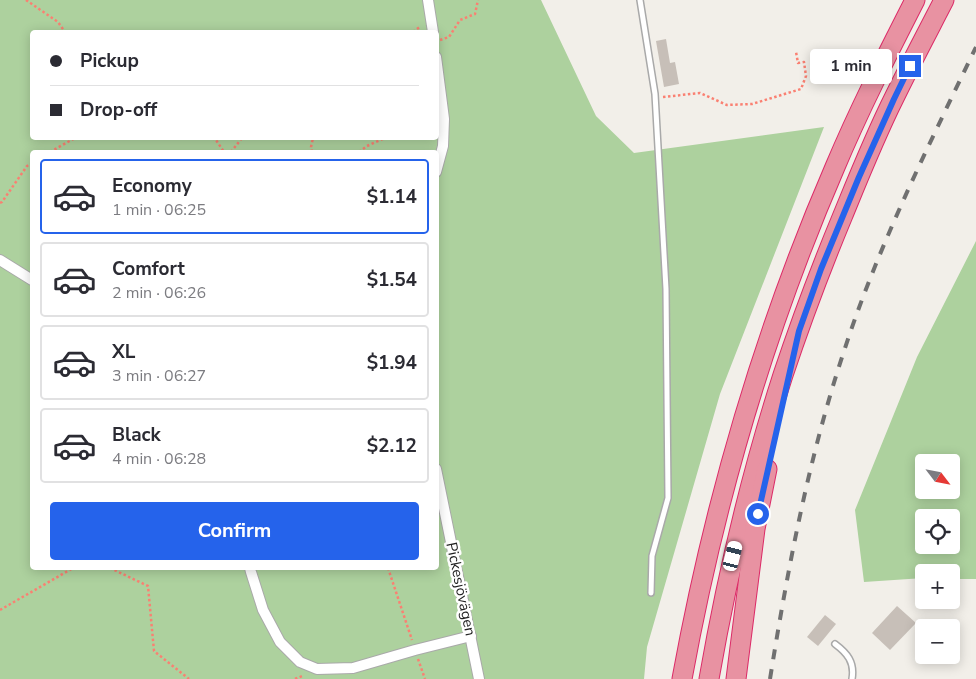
<!DOCTYPE html>
<meta charset="utf-8">
<style>
:root{--surface:#fff;--page:#f7f7f7;--text:#2b2b33;--muted:#7c7c81;--line:#e1e1e2;--accent:#2563eb}
body{margin:0;font-family:"Nunito Sans",sans-serif;background:var(--page);color:var(--text);height:100vh;display:flex;flex-direction:column;font-size:19px;white-space:nowrap}
*{box-sizing:border-box;margin:0}
p{font-size:16px;color:var(--muted)}
.icon{flex:none;width:28px;height:28px;fill:none;stroke:currentColor;stroke-width:2;stroke-linecap:round;stroke-linejoin:round}
.map{position:relative;flex:1;overflow:hidden}
.details{position:absolute;left:30px;top:150px;width:409px;height:420px;display:flex;flex-direction:column;background:var(--surface);border-radius:5px;box-shadow:0 2px 12px #0003}
.details>*{flex:none}
.top-card{position:absolute;left:30px;top:30px;width:409px;height:110px;border-radius:5px;box-shadow:0 2px 12px #0003;display:grid;align-content:center;height:110px;padding:0 20px;background:var(--surface)}
.needle{width:32px;rotate:122deg}
.controls{position:absolute;left:915px;top:454px;display:grid;gap:10px}
.controls a{display:grid;place-items:center;width:45px;height:45px;border-radius:5px;background:var(--surface);box-shadow:0 2px 12px #0003;font-size:25px}
.end{position:absolute;width:22px;height:22px;margin:-11px;border:6px solid #2563eb;background:#fff;box-shadow:0 0 0 2px #fff}
.from{border-radius:50%}
.bubble{position:absolute;height:35px;border-radius:5px;background:var(--surface);box-shadow:0 2px 12px #0003;font-size:16px;font-weight:700;line-height:35px;text-align:center}
.car{position:absolute;width:15px;height:30px;margin:-15px -8px;border-radius:6px;box-shadow:0 0 4px 1px #0007;background:linear-gradient(#fff 24%,#345 0 40%,#fff 0 76%,#345 0 86%,#fff 0)}
.top-card b{display:flex;align-items:center;gap:18px;height:48px;font-size:19px}
.top-card b+b{border-top:1px solid var(--line)}
.top-card i{width:12px;height:12px;background:var(--text)}
ul{padding:9px 0 0;list-style:none}
li{display:flex;align-items:center;gap:15px;height:75px;margin:0 10px 8px;padding:0 10px;border:2px solid var(--line);border-radius:5px}
li div{flex:1}
li b{display:block;font-size:19px}
li em{font-style:normal;font-weight:700}
li.selected{border-color:var(--accent)}
li>.icon{width:45px;height:45px;stroke-width:1.5}
.cta{display:flex;gap:10px;margin-top:auto;padding:10px 20px}
.cta a{flex:1;height:58px;border-radius:5px;background:var(--accent);color:#fff;font-size:20px;font-weight:700;line-height:58px;text-align:center}
.map>svg:first-child{display:block}
.forest{fill:#add19e;fill-rule:evenodd}
.building{fill:#c7bfb8}
.lines{fill:none;stroke-linecap:round;stroke-linejoin:round}
.service-casing{stroke:#a9a9a9;stroke-width:8}
.minor-casing{stroke:#a9a9a9;stroke-width:12}
.motorway-casing{stroke:#dc2a67;stroke-width:21}
.path{stroke:#fa8072;stroke-width:2.5;stroke-dasharray:2.5 2.5;stroke-linecap:butt}
.service{stroke:#fff;stroke-width:5}
.minor{stroke:#fff;stroke-width:10}
.motorway{stroke:#e892a2;stroke-width:19}
.rail{stroke:#707070;stroke-width:4;stroke-dasharray:10 10;stroke-linecap:butt}
.route{stroke:#2563eb;stroke-width:6}
.labels{text-anchor:middle;dominant-baseline:central;stroke-width:5;stroke-linejoin:round;paint-order:stroke}
.street-label{font-size:15px;fill:#222;stroke:#fff}
</style>
<div class="map">
<svg width="976" height="679" viewBox="0 0 976 679">
<rect width="100%" height="100%" fill="#f2efe9"/>
<g class="forest">
<path d="M0,0H541L596,116L634,153L824,127L720,394L647,647L644,679H0ZM32,32H436V138H32ZM32,152H436V568H32Z"/>
<path d="M976,241V579H951V572H924V578L864,582L855,510L917,357ZM924,462H951V490H924ZM924,518H951V545H924Z"/>
</g>
<g class="building">
<path d="M666,39L670,63L675,62L679,84L664,87L656,41Z"/>
<path d="M897,606L916,623L890,650L872,633Z"/>
<path d="M825,615L836,624L818,646L807,637Z"/>
</g>
<g class="lines">
<g class="service-casing">
<g id="service">
<path d="M640,0L655,94L666,289L668,498L652,556L651,593"/>
<path d="M835,644C847,653 855,662 852,679"/>
</g>
</g>
<g class="minor-casing">
<g id="minor">
<path d="M428,0L433,32"/>
<path d="M436,57L444,119L443,146L436,172"/>
<path d="M0,260L32,280"/>
<path d="M436,469L479,679"/>
<path d="M250,568L251,572L263,610L280,642L300,662L317,669L353,668L415,650L471,636"/>
</g>
</g>
<g class="motorway-casing">
<g id="motorway">
<path d="M682,679C714,503 764,331 835,167C859,110 887,55 915,0"/>
<path d="M709,679C727,576 751,474 783,375C801,321 821,268 843,215C859,176 875,136 894,98C910,65 927,33 944,0"/>
<path d="M736,679L755,529L767,469"/>
</g>
</g>
<g class="path">
<path d="M26,0L58,22L65,32"/>
<path d="M413,32L421,26"/>
<path d="M440,40L449,37L460,20L475,14L478,0"/>
<path d="M663,97L700,93L727,105L752,104L801,89L806,76L804,62L798,63L796,52"/>
<path d="M212,138L216,140L224,152"/>
<path d="M50,152L75,138"/>
<path d="M231,152L242,138"/>
<path d="M312,152L311,147L313,138"/>
<path d="M359,152L367,146L385,138"/>
<path d="M0,203L2,202L27,166L32,163"/>
<path d="M110,568L148,586L154,651L189,679"/>
<path d="M388,568L412,640"/>
<path d="M0,610L73,568"/>
<path d="M418,659L425,679"/>
<path d="M295,679L302,676"/>
</g>
<use href="#service" class="service"/>
<use href="#minor" class="minor"/>
<use href="#motorway" class="motorway"/>
<path class="rail" d="M770,679C788,567 809,456 845,348C879,244 929,145 976,47"/>
</g>
<g class="lines">
<path class="route" d="M758,514L799,331L821,269L859,177L894,99L910,66"/>
</g>
<g class="labels">
<g class="street-label">
<text transform="translate(461 589) rotate(78)">Pickesjövägen</text>
</g>
</g>
</svg>
<div class="controls">
<a><svg class="needle" viewBox="-14 -14 28 28"><path d="M0-13l5 13h-10z" fill="#e53935"/><path d="M0 13l5-13h-10z" fill="#7c7c81"/></svg></a>
<a><svg class="icon" aria-label="locate" viewBox="0 0 24 24"><circle cx="12" cy="12" r="6"/><path d="M12 2v4M12 18v4M2 12h4M18 12h4"/></svg></a>
<a>+</a>
<a>−</a>
</div>
<i class="end from" style="left:758px;top:514px"></i>
<i class="end" style="left:910px;top:66px"></i>
<div class="bubble" style="left:810px;top:49px;width:82px">1 min</div>
<i class="car" style="left:733px;top:556px;rotate:14deg"></i>
<div class="top-card">
<b><i class="from"></i>Pickup</b>
<b><i></i>Drop-off</b>
</div>
<section class="details">
<ul>
<li class="selected"><svg class="icon" aria-label="car" viewBox="0 0 24 24"><path d="M5 17H2v-5l4-1 3-4h7l3 4 3 1v5h-3M9 17h6M6 11h13"/><circle cx="7" cy="17" r="2"/><circle cx="17" cy="17" r="2"/></svg><div><b>Economy</b><p>1 min · 06:25</p></div><em>$1.14</em></li>
<li><svg class="icon" aria-label="car" viewBox="0 0 24 24"><path d="M5 17H2v-5l4-1 3-4h7l3 4 3 1v5h-3M9 17h6M6 11h13"/><circle cx="7" cy="17" r="2"/><circle cx="17" cy="17" r="2"/></svg><div><b>Comfort</b><p>2 min · 06:26</p></div><em>$1.54</em></li>
<li><svg class="icon" aria-label="car" viewBox="0 0 24 24"><path d="M5 17H2v-5l4-1 3-4h7l3 4 3 1v5h-3M9 17h6M6 11h13"/><circle cx="7" cy="17" r="2"/><circle cx="17" cy="17" r="2"/></svg><div><b>XL</b><p>3 min · 06:27</p></div><em>$1.94</em></li>
<li><svg class="icon" aria-label="car" viewBox="0 0 24 24"><path d="M5 17H2v-5l4-1 3-4h7l3 4 3 1v5h-3M9 17h6M6 11h13"/><circle cx="7" cy="17" r="2"/><circle cx="17" cy="17" r="2"/></svg><div><b>Black</b><p>4 min · 06:28</p></div><em>$2.12</em></li>
</ul>
<div class="cta"><a>Confirm</a></div>
</section>
</div>
